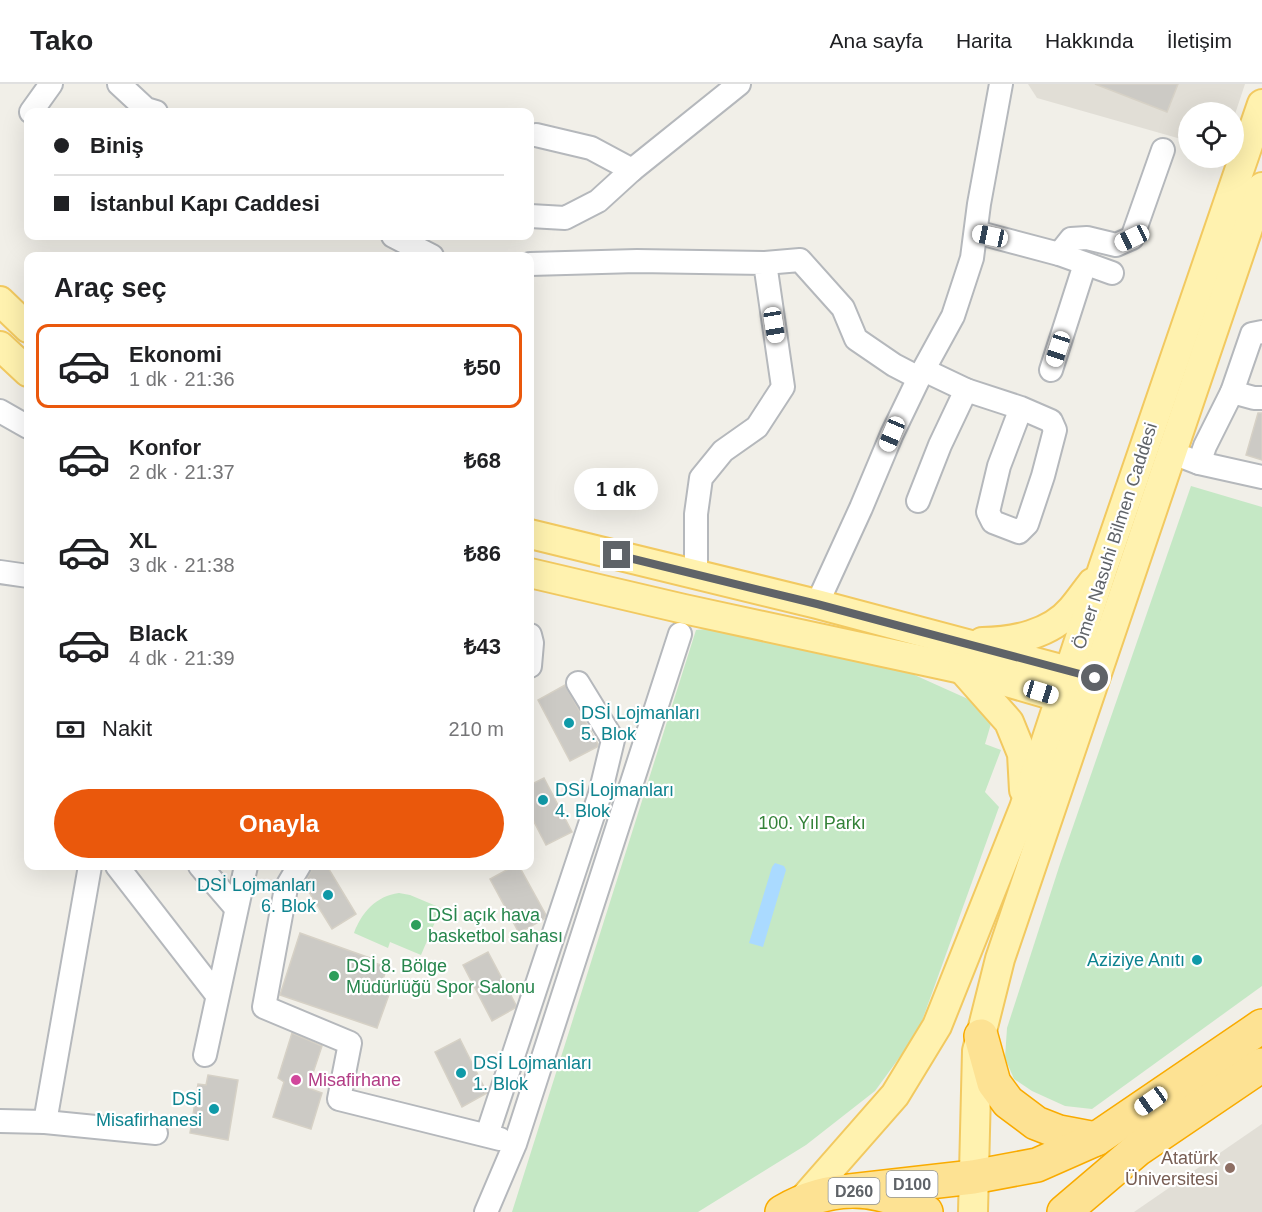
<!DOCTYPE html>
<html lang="tr">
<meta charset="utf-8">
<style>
:root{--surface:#fff;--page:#f6f6f6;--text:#202124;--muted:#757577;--line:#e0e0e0;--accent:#ea580c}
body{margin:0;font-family:Helvetica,sans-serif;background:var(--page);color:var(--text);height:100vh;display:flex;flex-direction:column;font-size:22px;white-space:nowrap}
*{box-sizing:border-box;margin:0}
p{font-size:20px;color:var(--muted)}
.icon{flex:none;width:33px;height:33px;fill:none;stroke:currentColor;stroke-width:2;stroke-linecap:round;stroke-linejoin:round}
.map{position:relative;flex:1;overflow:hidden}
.drawer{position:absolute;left:24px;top:168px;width:510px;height:618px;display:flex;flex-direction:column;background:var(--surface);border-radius:12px;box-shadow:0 6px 24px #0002}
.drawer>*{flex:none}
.banner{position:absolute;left:24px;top:24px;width:510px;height:132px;border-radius:12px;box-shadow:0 6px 24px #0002;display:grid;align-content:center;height:132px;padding:0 30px;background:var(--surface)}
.tools{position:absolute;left:1178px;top:18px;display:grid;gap:12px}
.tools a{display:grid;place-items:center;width:66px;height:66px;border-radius:50%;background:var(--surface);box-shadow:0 6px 24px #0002;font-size:30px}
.end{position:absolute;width:27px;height:27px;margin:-14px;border:8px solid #5f6368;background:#fff;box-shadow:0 0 0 3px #fff}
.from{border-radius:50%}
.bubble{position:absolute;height:42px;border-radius:21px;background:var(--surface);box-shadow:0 6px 24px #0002;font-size:20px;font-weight:800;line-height:42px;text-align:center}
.car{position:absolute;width:18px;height:36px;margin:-18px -9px;border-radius:8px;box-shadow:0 0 4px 2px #0007;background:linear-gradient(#fff 24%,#345 0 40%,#fff 0 76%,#345 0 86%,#fff 0)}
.banner b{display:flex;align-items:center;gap:21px;height:57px;font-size:22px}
.banner b+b{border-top:2px solid var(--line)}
.banner i{width:15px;height:15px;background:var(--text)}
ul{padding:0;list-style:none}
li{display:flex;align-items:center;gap:18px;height:84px;margin:0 12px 9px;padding:0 18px;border:3px solid transparent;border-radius:12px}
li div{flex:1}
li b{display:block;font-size:22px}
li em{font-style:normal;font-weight:800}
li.selected{border-color:var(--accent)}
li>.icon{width:54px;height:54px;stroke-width:1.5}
h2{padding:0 30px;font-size:27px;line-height:72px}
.pay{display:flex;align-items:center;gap:15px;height:66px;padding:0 30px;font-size:22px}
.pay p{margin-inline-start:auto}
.primary-button{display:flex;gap:12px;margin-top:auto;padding:12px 30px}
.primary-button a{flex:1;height:69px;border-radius:36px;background:var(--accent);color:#fff;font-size:24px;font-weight:800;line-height:69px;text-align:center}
header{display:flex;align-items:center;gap:36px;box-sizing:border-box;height:84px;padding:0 30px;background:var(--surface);border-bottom:2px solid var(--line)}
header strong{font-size:28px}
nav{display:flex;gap:33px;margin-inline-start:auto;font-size:21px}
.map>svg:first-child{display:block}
.education{fill:#e1ded6}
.green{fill:#c5e8c5}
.water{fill:#aadaff}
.building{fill:#cccac5;stroke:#d6d1c6;stroke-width:1.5}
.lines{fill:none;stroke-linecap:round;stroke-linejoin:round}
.minor-casing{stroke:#b5b8bc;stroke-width:26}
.major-casing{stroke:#f2c960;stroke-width:32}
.highway-casing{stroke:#f9ab00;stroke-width:36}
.minor{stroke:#fff;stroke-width:22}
.major{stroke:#fff2af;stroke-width:28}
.highway{stroke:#fde293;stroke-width:33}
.route{stroke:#5f6368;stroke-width:8}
.culture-dot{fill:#0f9aa8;stroke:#fff;stroke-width:2}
.leisure-dot{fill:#2e9e5b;stroke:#fff;stroke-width:2}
.hotel-dot{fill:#d1479c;stroke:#fff;stroke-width:2}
.education-dot{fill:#8d6e63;stroke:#fff;stroke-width:2}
.labels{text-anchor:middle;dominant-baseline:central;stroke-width:4.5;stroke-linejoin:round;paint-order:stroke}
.shield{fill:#fff;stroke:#8f9295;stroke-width:1.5}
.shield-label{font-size:16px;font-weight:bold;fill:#5f6368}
.street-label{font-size:18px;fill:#5f6368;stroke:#fff}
.culture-label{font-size:18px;fill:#0d838f;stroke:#fff;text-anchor:start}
.park-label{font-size:18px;fill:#348238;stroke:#fff}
.leisure-label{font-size:18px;fill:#27864d;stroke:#fff;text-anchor:start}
.hotel-label{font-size:18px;fill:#b23c85;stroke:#fff;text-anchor:start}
.education-label{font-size:18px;fill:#785e54;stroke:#fff;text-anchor:end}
</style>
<header>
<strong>Tako</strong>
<nav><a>Ana sayfa</a><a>Harita</a><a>Hakkında</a><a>İletişim</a></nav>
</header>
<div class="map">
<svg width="1262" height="1128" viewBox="0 0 1262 1128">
<rect width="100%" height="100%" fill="#f1efe8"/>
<g class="education">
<path d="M1028,0H1245L1233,36V28H1188V57L1037,14Z"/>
<path d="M1262,1040V1128H1134Z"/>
</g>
<g class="green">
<path d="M1191,402L1262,423V902L1092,1025L1065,1022L1032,1007L1014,995L1005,974L1007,944L1060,780Z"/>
<path d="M717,544L899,584L968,615L993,633L985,660L1001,666L985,708L999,723L918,948L875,1007L806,1061L698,1128H512L696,546Z"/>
<path d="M399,809L410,811L441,824L421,871L390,858L388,864L354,849C362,828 376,812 399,809Z"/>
</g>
<path class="water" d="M775,779L784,782L786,786L763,863L749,859L772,783Z"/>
<g class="building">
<path d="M1095,0H1178L1167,28Z"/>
<path d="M1258,329H1262V376L1246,371Z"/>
<path d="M565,601L598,660L597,663L570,677L538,616Z"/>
<path d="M544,694L572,748L546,761L530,730V701Z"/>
<path d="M318,782H327L356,830L332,845L304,800L312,785Z"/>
<path d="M514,782H519L546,831L544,835L519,849L490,795Z"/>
<path d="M300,849L370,874L369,877L387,883L381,902L391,905L377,944L280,911Z"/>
<path d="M488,868L516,921L515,924L492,937L463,881Z"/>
<path d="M292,949L322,962L308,1004L322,1009L311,1045L273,1033L284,998L278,994Z"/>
<path d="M460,955L487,1009L462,1023L435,968Z"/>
<path d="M208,991L238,996L228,1056L190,1049L198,1000L206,1001Z"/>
</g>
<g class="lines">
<g class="minor-casing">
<g id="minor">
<path d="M119,0L146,25L156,28"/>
<path d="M31,28L51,0"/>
<path d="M536,51L591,64L632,86"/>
<path d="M530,132L565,134L598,117L632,86L739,0"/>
<path d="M976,148L1059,170L1112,189"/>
<path d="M393,152L432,172"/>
<path d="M1059,170L1071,155L1087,154L1116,161L1132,154L1163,66"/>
<path d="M765,179L800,176L843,224L856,255L894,281L919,294"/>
<path d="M530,180L637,177L765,179L783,303L757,343L723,367L701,394L696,430V490"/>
<path d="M924,286L966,306L1021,324L1051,337L1055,346L1043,392L1027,440L1019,448L993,438L988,428L999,382L1021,324"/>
<path d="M1051,286L1085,180"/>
<path d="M1232,308L1254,314H1262"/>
<path d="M0,327L28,343"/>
<path d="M1186,374L1199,379L1262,393"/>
<path d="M1199,379L1205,362L1232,308L1252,250L1262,248"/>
<path d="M918,417L940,361L966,306"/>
<path d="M0,488L28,492"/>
<path d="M817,520L861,424L892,350L919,294L953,232L972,174L979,120L1001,0"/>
<path d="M530,551L532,559L530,582"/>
<path d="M117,782L217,911"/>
<path d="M200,782L236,824"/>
<path d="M299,782L286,804L264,923L350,959L339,1015L500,1055"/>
<path d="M205,971L246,782"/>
<path d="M0,1037L45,1038L156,1049"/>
<path d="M45,1038L90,782"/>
<path d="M487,1051L600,710L613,656L578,599"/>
<path d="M486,1128L515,1060L680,550"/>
</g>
</g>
<g class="major-casing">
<g id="major">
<path d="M0,217L28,244"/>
<path d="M0,262L28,288"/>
<path d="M530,450L817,520L1087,592"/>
<path d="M530,489L684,525L962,585L1079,619"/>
<path d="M982,558C1013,558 1051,550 1072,525C1079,517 1085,508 1092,499"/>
<path d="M962,585L1009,638L1022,670L1024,706"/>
<path d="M802,1117L895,1011L937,942L1024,724L1103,484L1262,20"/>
<path d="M973,1128L977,967L1000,875L1262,103"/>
</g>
</g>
<g class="highway-casing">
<g id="highway">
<path d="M981,952L994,999L1008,1018L1036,1039L1059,1048L1096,1055"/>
<path d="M850,1107L973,1093L1037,1081L1096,1055L1262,942"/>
<path d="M782,1128C822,1105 861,1100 904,1118C912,1121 919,1123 926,1128"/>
<path d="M1064,1128L1138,1065L1262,981"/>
</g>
</g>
<use href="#minor" class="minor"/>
<use href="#major" class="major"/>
<use href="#highway" class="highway"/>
</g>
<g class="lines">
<path class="route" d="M617,471L817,520L1095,594"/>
</g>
<g class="culture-dot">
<circle cx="569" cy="639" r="6"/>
<circle cx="543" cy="716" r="6"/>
<circle cx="328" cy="811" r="6"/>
<circle cx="1197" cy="876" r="6"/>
<circle cx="461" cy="989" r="6"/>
<circle cx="214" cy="1025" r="6"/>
</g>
<g class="leisure-dot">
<circle cx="416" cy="841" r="6"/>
<circle cx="334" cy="892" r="6"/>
</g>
<circle class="hotel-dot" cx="296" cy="996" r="6"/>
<circle class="education-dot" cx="1230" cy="1084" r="6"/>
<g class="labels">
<g class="shield">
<rect x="886.5" y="1087" width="51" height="26" rx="4.5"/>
<rect x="828.5" y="1094" width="51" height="26" rx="4.5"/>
</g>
<g class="shield-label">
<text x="912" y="1100">D100</text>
<text x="854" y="1107">D260</text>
</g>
<g class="street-label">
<text transform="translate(1115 452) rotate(-72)">Ömer Nasuhi Bilmen Caddesi</text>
</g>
<g class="culture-label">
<text x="581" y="629">DSİ Lojmanları<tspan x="581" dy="21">5. Blok</tspan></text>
<text x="555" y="706">DSİ Lojmanları<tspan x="555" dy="21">4. Blok</tspan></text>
<text x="316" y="801" text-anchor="end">DSİ Lojmanları<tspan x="316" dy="21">6. Blok</tspan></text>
<text x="1185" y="876" text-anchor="end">Aziziye Anıtı</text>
<text x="473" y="979">DSİ Lojmanları<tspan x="473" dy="21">1. Blok</tspan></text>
<text x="202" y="1015" text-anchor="end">DSİ<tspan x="202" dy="21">Misafirhanesi</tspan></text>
</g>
<g class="park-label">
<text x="812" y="739">100. Yıl Parkı</text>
</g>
<g class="leisure-label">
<text x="428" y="831">DSİ açık hava<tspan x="428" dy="21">basketbol sahası</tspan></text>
<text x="346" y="882">DSİ 8. Bölge<tspan x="346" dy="21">Müdürlüğü Spor Salonu</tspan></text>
</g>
<g class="hotel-label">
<text x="308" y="996">Misafirhane</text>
</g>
<g class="education-label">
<text x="1218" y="1074">Atatürk<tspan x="1218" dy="21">Üniversitesi</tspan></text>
</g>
</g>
</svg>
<div class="tools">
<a><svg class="icon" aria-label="locate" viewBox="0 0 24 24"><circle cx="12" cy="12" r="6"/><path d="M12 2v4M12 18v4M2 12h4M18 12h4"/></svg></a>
</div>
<i class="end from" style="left:1095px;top:594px"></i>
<i class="end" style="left:617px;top:471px"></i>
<div class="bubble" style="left:574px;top:384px;width:84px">1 dk</div>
<i class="car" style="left:990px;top:152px;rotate:282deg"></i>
<i class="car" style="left:1132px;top:154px;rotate:245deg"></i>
<i class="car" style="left:774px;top:241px;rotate:171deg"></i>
<i class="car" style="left:1058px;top:265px;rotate:198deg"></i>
<i class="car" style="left:892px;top:350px;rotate:203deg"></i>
<i class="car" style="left:1041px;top:608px;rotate:107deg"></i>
<i class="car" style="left:1151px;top:1017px;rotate:235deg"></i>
<div class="banner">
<b><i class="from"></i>Biniş</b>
<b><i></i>İstanbul Kapı Caddesi</b>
</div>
<section class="drawer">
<h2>Araç seç</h2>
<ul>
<li class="selected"><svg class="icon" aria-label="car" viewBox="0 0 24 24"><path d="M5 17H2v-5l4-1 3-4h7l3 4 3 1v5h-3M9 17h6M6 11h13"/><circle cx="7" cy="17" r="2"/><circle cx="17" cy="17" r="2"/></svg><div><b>Ekonomi</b><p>1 dk · 21:36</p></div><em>₺50</em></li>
<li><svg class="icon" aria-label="car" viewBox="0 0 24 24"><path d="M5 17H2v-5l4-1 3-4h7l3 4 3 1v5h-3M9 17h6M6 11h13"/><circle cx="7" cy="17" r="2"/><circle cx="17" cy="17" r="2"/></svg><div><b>Konfor</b><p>2 dk · 21:37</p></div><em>₺68</em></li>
<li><svg class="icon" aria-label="car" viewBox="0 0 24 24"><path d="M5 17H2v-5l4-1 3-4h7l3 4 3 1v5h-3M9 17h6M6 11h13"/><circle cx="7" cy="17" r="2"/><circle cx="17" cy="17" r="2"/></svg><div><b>XL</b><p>3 dk · 21:38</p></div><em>₺86</em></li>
<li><svg class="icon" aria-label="car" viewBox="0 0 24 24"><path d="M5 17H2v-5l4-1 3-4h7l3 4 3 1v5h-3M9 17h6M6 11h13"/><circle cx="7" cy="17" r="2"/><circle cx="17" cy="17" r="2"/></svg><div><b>Black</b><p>4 dk · 21:39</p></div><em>₺43</em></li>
</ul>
<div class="pay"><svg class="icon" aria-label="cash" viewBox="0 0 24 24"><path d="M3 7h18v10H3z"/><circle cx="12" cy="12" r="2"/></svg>Nakit<p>210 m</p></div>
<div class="primary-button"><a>Onayla</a></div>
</section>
</div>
